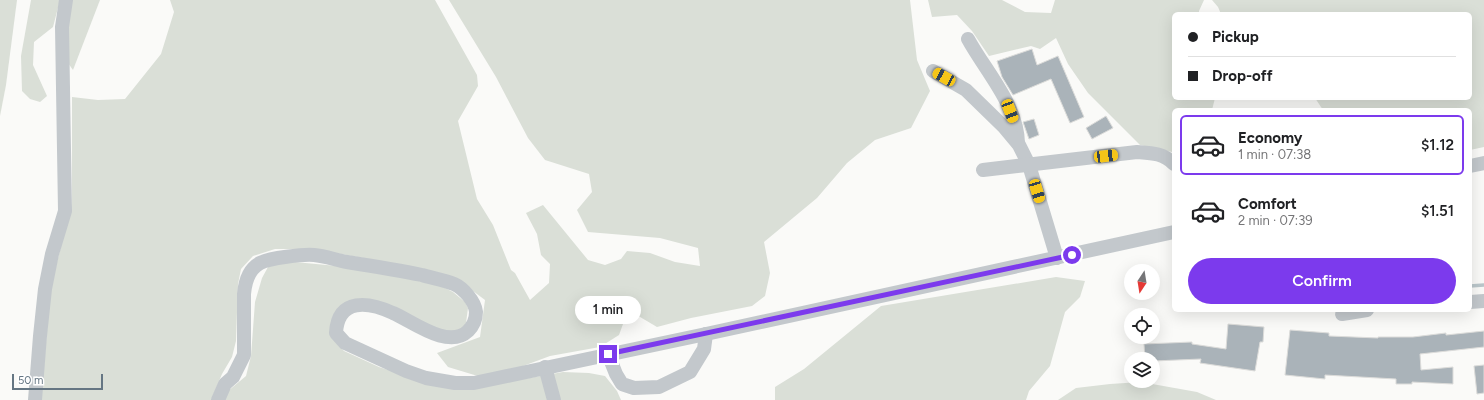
<!DOCTYPE html>
<meta charset="utf-8">
<style>
:root{--surface:#fff;--page:#f6f6f6;--text:#202124;--muted:#757577;--line:#e0e0e0;--accent:#7c3aed}
body{margin:0;font-family:Figtree,sans-serif;background:var(--page);color:var(--text);height:100vh;display:flex;flex-direction:column;font-size:15px;white-space:nowrap}
*{box-sizing:border-box;margin:0}
p{font-size:13px;color:var(--muted)}
.icon{flex:none;width:22px;height:22px;fill:none;stroke:currentColor;stroke-width:2;stroke-linecap:round;stroke-linejoin:round}
.map{position:relative;flex:1;overflow:hidden}
.details{position:absolute;left:1172px;top:108px;width:300px;height:204px;display:flex;flex-direction:column;background:var(--surface);border-radius:6px;box-shadow:0 4px 16px #0002}
.details>*{flex:none}
.hud{position:absolute;left:1172px;top:12px;width:300px;height:88px;border-radius:6px;box-shadow:0 4px 16px #0002;display:grid;align-content:center;height:88px;padding:0 16px;background:var(--surface)}
.needle{width:26px;rotate:192deg}
.fabs{position:absolute;left:1124px;top:264px;display:grid;gap:8px}
.fabs a{display:grid;place-items:center;width:36px;height:36px;border-radius:50%;background:var(--surface);box-shadow:0 4px 16px #0002;font-size:20px}
.scale{position:absolute;left:12px;bottom:10px;width:91px;box-sizing:border-box;padding-left:4px;border:2px solid #657683;border-top:0;font-size:11px;line-height:14px;white-space:nowrap;color:#657683;-webkit-text-stroke:3px #fff;paint-order:stroke}
.end{position:absolute;width:18px;height:18px;margin:-9px;border:5px solid #7c3aed;background:#fff;box-shadow:0 0 0 2px #fff}
.from{border-radius:50%}
.bubble{position:absolute;height:28px;border-radius:14px;background:var(--surface);box-shadow:0 4px 16px #0002;font-size:13px;font-weight:600;line-height:28px;text-align:center}
.car{position:absolute;width:12px;height:24px;margin:-12px -6px;border-radius:5px;box-shadow:0 0 3px 1px #0007;background:linear-gradient(#f5c518 24%,#345 0 40%,#f5c518 0 76%,#345 0 86%,#f5c518 0)}
.hud b{display:flex;align-items:center;gap:14px;height:38px;font-size:15px}
.hud b+b{border-top:1px solid var(--line)}
.hud i{width:10px;height:10px;background:var(--text)}
ul{padding:7px 0 0;list-style:none}
li{display:flex;align-items:center;gap:12px;height:60px;margin:0 8px 6px;padding:0 8px;border:2px solid transparent;border-radius:6px}
li div{flex:1}
li b{display:block;font-size:15px}
li em{font-style:normal;font-weight:600}
li.on{border-color:var(--accent)}
li>.icon{width:36px;height:36px;stroke-width:1.5}
.cta{display:flex;gap:8px;margin-top:auto;padding:8px 16px}
.cta a{flex:1;height:46px;border-radius:24px;background:var(--accent);color:#fff;font-size:16px;font-weight:600;line-height:46px;text-align:center}
.map>svg:first-child{display:block}
.green{fill:#dadfd7}
.lines{fill:none;stroke-linecap:round;stroke-linejoin:round}
.stream{stroke:#bbc7cb;stroke-width:3.5}
.building{fill:#aab3b9;stroke:#dcdcda}
.minor{stroke:#c3c8cc;stroke-width:14}
.route{stroke:#7c3aed;stroke-width:5}
</style>
<div class="map">
<svg width="1484" height="400" viewBox="0 0 1484 400">
<rect width="100%" height="100%" fill="#fafaf8"/>
<g class="green">
<path d="M0,0H17L6,85L0,116Z"/>
<path d="M31,0H60L53,27L34,42L33,65L47,96L40,102L30,99L22,91L21,56Z"/>
<path d="M71,0H100L73,70L68,63V25Z"/>
<path d="M170,0H435L477,75L478,86L458,121L477,199L493,225L511,270L515,273L530,300L549,283L550,264L541,255L537,234L526,213L543,205L588,260L605,265L621,259L627,251L650,253L675,262L700,266L698,248L660,238L588,232L577,210L592,192L589,174L545,160L528,138L496,77L449,0H910L917,60L930,91L911,128L875,140L847,163L817,198L764,242L770,273L765,296L752,306L691,318L657,327L635,314L627,313L619,335L600,347L550,356L515,369L481,377L448,367L437,353L480,337L485,300L461,282L391,263L313,249H275L253,256L241,269L238,284L236,341L232,357L222,374L211,400H41L51,285L72,204V97L98,100L125,99L161,54L174,12Z"/>
<path d="M928,0H1002L1025,12L1051,13L1055,0H1204L1199,11V14H1174V98H1215L1212,110H1174V150L1172,152L1140,145L1088,93L1068,64L1056,38L1040,49L1031,46L989,56L972,31L957,15L932,17Z"/>
<path d="M1212,0H1484V147L1470,150V110H1323L1315,98H1470V14H1221L1218,7Z"/>
<path d="M295,262L368,269L437,284L453,292L465,302L468,308L466,323L461,331H445L357,301L333,339L344,351L379,367L432,384H495L563,372L589,373L605,376L617,391L621,400H224L228,391L246,376L251,356L255,302L262,278L268,267L277,263Z"/>
<path d="M1056,277L1085,281L1080,297L1065,312L1050,366L1029,391L1026,400H775V387L804,369L881,306Z"/>
<path d="M1141,382L1197,392L1216,400H1058L1076,388L1110,384Z"/>
</g>
<g class="lines">
<path class="stream" d="M1470,286L1484,285"/>
</g>
<g class="building">
<path d="M1032,49L1037,65L1058,56L1084,117L1070,123L1051,79L1013,95L1002,77L997,61Z"/>
<path d="M1106,116L1113,128L1092,139L1086,128Z"/>
<path d="M1034,119L1039,135L1029,139L1023,122Z"/>
<path d="M1228,324L1264,327L1263,342H1260L1255,371L1200,363L1201,359L1153,361V359H1145L1144,344L1192,342V344L1226,349Z"/>
<path d="M1290,330L1329,333V336L1378,338V337H1413L1446,333V335L1484,331V347L1420,354L1421,370L1453,367V384L1412,382V384H1396V379L1325,375V379L1285,375Z"/>
<path d="M1484,365V393L1477,394L1474,366Z"/>
</g>
<g class="lines">
<g class="minor">
<path d="M968,39C986,72 1017,104 1018,143"/>
<path d="M933,71L966,90L1004,127L1019,145L1029,165L1057,258"/>
<path d="M1470,166L1484,163"/>
<path d="M983,170L1137,152C1151,153 1163,153 1174,164"/>
<path d="M1470,302L1484,301"/>
<path d="M1342,314L1367,310"/>
<path d="M608,354L616,374L622,384L634,388L659,387L690,372L704,349L706,334"/>
<path d="M545,367L554,400"/>
<path d="M35,400L40,336L45,289L52,254L65,211L62,27L66,0"/>
<path d="M218,400L225,384L233,377L244,355V294C245,282 249,269 260,263C269,258 304,254 314,255C325,256 336,260 347,262C372,266 397,270 422,275C432,278 444,280 454,284C463,288 475,301 476,312C476,319 473,326 468,331C448,350 412,321 393,313C369,302 338,297 336,333L345,343L406,371L426,378L455,383H474L706,334L1174,232"/>
</g>
</g>
<g class="lines">
<path class="route" d="M608,354L1072,255"/>
</g>
</svg>
<div class="fabs">
<a><svg class="needle" viewBox="-14 -14 28 28"><path d="M0-13l5 13h-10z" fill="#e53935"/><path d="M0 13l5-13h-10z" fill="#757577"/></svg></a>
<a><svg class="icon" aria-label="locate" viewBox="0 0 24 24"><circle cx="12" cy="12" r="6"/><path d="M12 2v4M12 18v4M2 12h4M18 12h4"/></svg></a>
<a><svg class="icon" aria-label="layers" viewBox="0 0 24 24"><path d="M12 4l9 5-9 5-9-5zM3 14l9 5 9-5"/></svg></a>
</div>
<div class="scale">50 m</div>
<i class="end from" style="left:1072px;top:255px"></i>
<i class="end" style="left:608px;top:354px"></i>
<div class="bubble" style="left:575px;top:296px;width:66px">1 min</div>
<i class="car" style="left:944px;top:77px;rotate:299deg"></i>
<i class="car" style="left:1010px;top:111px;rotate:159deg"></i>
<i class="car" style="left:1106px;top:156px;rotate:83deg"></i>
<i class="car" style="left:1037px;top:191px;rotate:163deg"></i>
<div class="hud">
<b><i class="from"></i>Pickup</b>
<b><i></i>Drop-off</b>
</div>
<section class="details">
<ul>
<li class="on"><svg class="icon" aria-label="car" viewBox="0 0 24 24"><path d="M5 17H2v-5l4-1 3-4h7l3 4 3 1v5h-3M9 17h6M6 11h13"/><circle cx="7" cy="17" r="2"/><circle cx="17" cy="17" r="2"/></svg><div><b>Economy</b><p>1 min · 07:38</p></div><em>$1.12</em></li>
<li><svg class="icon" aria-label="car" viewBox="0 0 24 24"><path d="M5 17H2v-5l4-1 3-4h7l3 4 3 1v5h-3M9 17h6M6 11h13"/><circle cx="7" cy="17" r="2"/><circle cx="17" cy="17" r="2"/></svg><div><b>Comfort</b><p>2 min · 07:39</p></div><em>$1.51</em></li>
</ul>
<div class="cta"><a>Confirm</a></div>
</section>
</div>
